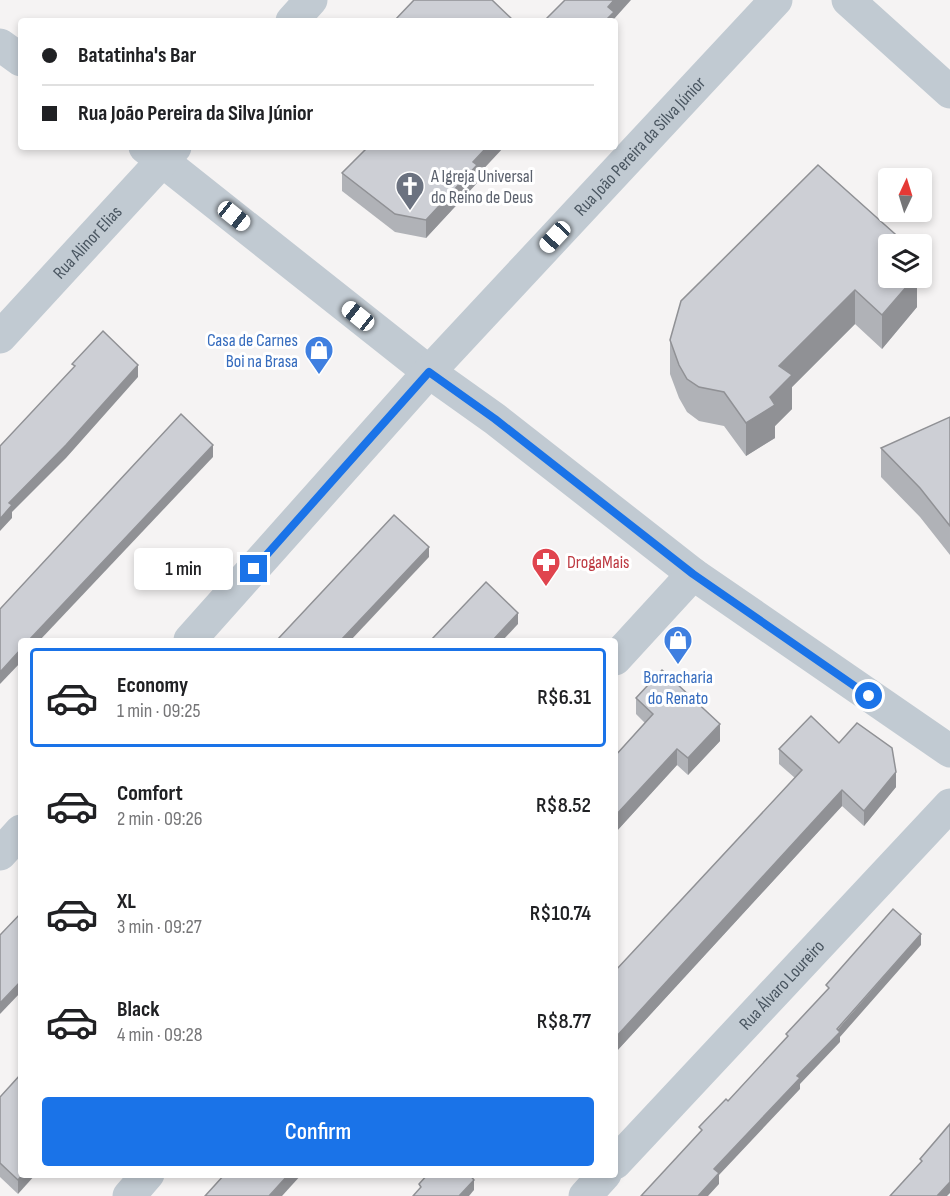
<!DOCTYPE html>
<meta charset="utf-8">
<style>
:root{--surface:#fff;--page:#f6f6f6;--text:#202124;--muted:#757577;--line:#e0e0e0;--accent:#1a73e8}
body{margin:0;font-family:"Sofia Sans Condensed",sans-serif;background:var(--page);color:var(--text);height:100vh;display:flex;flex-direction:column;font-size:22px;white-space:nowrap}
*{box-sizing:border-box;margin:0}
p{font-size:20px;color:var(--muted)}
.icon{flex:none;width:33px;height:33px;fill:none;stroke:currentColor;stroke-width:2;stroke-linecap:round;stroke-linejoin:round}
.map{position:relative;flex:1;overflow:hidden}
.sheet{position:absolute;left:18px;top:638px;width:600px;height:540px;display:flex;flex-direction:column;background:var(--surface);border-radius:6px;box-shadow:0 3px 9px #0003}
.sheet>*{flex:none}
.top-card{position:absolute;left:18px;top:18px;width:600px;height:132px;border-radius:6px;box-shadow:0 3px 9px #0003;display:grid;align-content:center;height:132px;padding:0 24px;background:var(--surface)}
.needle{width:39px;rotate:4deg}
.fabs{position:absolute;left:878px;top:168px;display:grid;gap:12px}
.fabs a{display:grid;place-items:center;width:54px;height:54px;border-radius:6px;background:var(--surface);box-shadow:0 3px 9px #0003;font-size:30px}
.end{position:absolute;width:27px;height:27px;margin:-14px;border:8px solid #1a73e8;background:#fff;box-shadow:0 0 0 3px #fff}
.from{border-radius:50%}
.bubble{position:absolute;height:42px;border-radius:6px;background:var(--surface);box-shadow:0 3px 9px #0003;font-size:20px;font-weight:600;line-height:42px;text-align:center}
.car{position:absolute;width:18px;height:36px;margin:-18px -9px;border-radius:8px;box-shadow:0 0 4px 2px #0007;background:linear-gradient(#fff 24%,#345 0 40%,#fff 0 76%,#345 0 86%,#fff 0)}
.top-card b{display:flex;align-items:center;gap:21px;height:57px;font-size:22px}
.top-card b+b{border-top:2px solid var(--line)}
.top-card i{width:15px;height:15px;background:var(--text)}
ul{padding:10px 0 0;list-style:none}
li{display:flex;align-items:center;gap:18px;height:99px;margin:0 12px 9px;padding:0 12px;border:3px solid transparent;border-radius:6px}
li div{flex:1}
li b{display:block;font-size:22px}
li em{font-style:normal;font-weight:600}
li.active{border-color:var(--accent)}
li>.icon{width:54px;height:54px;stroke-width:1.5}
.primary-button{display:flex;gap:12px;margin-top:auto;padding:12px 24px}
.primary-button a{flex:1;height:69px;border-radius:6px;background:var(--accent);color:#fff;font-size:24px;font-weight:600;line-height:69px;text-align:center}
.map>svg:first-child{display:block}
.lines{fill:none;stroke-linecap:round;stroke-linejoin:round}
.street{stroke:#c1cad2;stroke-width:33}
.wall{fill:#b0b2b7}
.shaded-wall{fill:#909195}
.building{fill:#cdcfd5;stroke:#909195;stroke-width:1.5}
.route{stroke:#1a73e8;stroke-width:8}
.labels{text-anchor:middle;dominant-baseline:central;stroke-width:6;stroke-linejoin:round;paint-order:stroke}
.street-label{font-size:18px;fill:#4a5661;stroke:#fff}
.worship-label{font-size:18px;fill:#5b616d;stroke:#fff;text-anchor:start}
.shop-label{font-size:18px;fill:#366cbe;stroke:#fff;text-anchor:end}
.health-label{font-size:18px;fill:#be3a42;stroke:#fff;text-anchor:start}
</style>
<div class="map">
<svg width="950" height="1196" viewBox="0 0 950 1196">
<rect width="100%" height="100%" fill="#f5f3f3"/>
<g class="lines">
<g class="street">
<path d="M848,0L950,92"/>
<path d="M292,21L311,0"/>
<path d="M0,45L21,60"/>
<path d="M145,147L429,372L495,419L693,574L950,751"/>
<path id="s1" d="M0,337L175,147"/>
<path id="s2" d="M190,640L429,372L776,0"/>
<path d="M615,659L693,574"/>
<path d="M0,854L21,831"/>
<path id="s3" d="M615,1163L950,805"/>
<path d="M129,1196L148,1174"/>
<path d="M585,1196L605,1174"/>
</g>
</g>
<g class="wall">
<path d="M818,165L904,242V244H888V278H917V307L882,349L855,324L792,387V409L775,426V438L746,456L724,426L699,421L687,412L679,398L670,374V340L681,301Z"/>
<path d="M342,173L477,176V183L426,238L395,232L342,191Z"/>
<path d="M950,417V555L920,517L881,477V448Z"/>
<path d="M636,698L720,741L688,775L677,765L615,833V756L645,723L636,714Z"/>
<path d="M839,743L896,787L864,826L842,806L615,1053V971L795,778L779,764V749Z"/>
<path d="M21,1074L18,1194L0,1177V1097Z"/>
</g>
<g class="shaded-wall">
<path d="M614,0H631L614,19V21H605L608,7Z"/>
<path d="M487,147H504L477,176V183L426,238V220L473,162Z"/>
<path d="M914,278H917V307L882,349V315Z"/>
<path d="M855,290V324L792,387V409L775,426V438L746,456V423L770,397L779,366Z"/>
<path d="M138,365V377L66,458L12,512V518L0,531V519L9,503Z"/>
<path d="M213,445V457L40,640H29Z"/>
<path d="M429,547V557L351,640H341Z"/>
<path d="M518,613V624L503,640H493Z"/>
<path d="M21,649V662L0,684V672Z"/>
<path d="M720,724V741L688,775V758Z"/>
<path d="M677,749V765L615,833V816Z"/>
<path d="M896,772V787L864,826V811Z"/>
<path d="M842,790V806L615,1053V1038Z"/>
<path d="M921,934V945L840,1037V1042L800,1084V1089L719,1175V1184L708,1196H698L714,1169L797,1076Z"/>
<path d="M21,981V992L0,1014V1003Z"/>
<path d="M23,1174H36L18,1194V1180Z"/>
<path d="M289,1174H302L282,1196H269Z"/>
<path d="M474,1180V1190L469,1196H459Z"/>
<path d="M950,1182V1193L947,1196H937Z"/>
</g>
<g class="building">
<path d="M414,0H492L514,21H394Z"/>
<path d="M565,0H614L608,7L614,12L605,21H544Z"/>
<path d="M368,147H487L473,162L477,165L426,220L395,214L342,173Z"/>
<path d="M818,165L904,242L902,244H888V278H914L882,315L855,290L779,366L792,375L770,397L775,405L746,423L724,392L699,387L687,379L679,365L670,340L681,301Z"/>
<path d="M103,331L138,365L66,445L9,503L12,505L0,519V446L75,366L72,364Z"/>
<path d="M181,414L213,445L29,640H21V649L0,672V609Z"/>
<path d="M950,417V526L920,488L881,448Z"/>
<path d="M394,515L429,547L341,640H277Z"/>
<path d="M486,582L518,613L493,640H431Z"/>
<path d="M662,670L720,724L688,758L677,749L615,816V756L653,714L636,698Z"/>
<path d="M811,716L839,743L857,723L892,748L896,772L864,811L842,790L615,1038V971L802,770L779,749Z"/>
<path d="M893,909L921,934L837,1029L840,1032L797,1076L800,1078L714,1169L719,1173L698,1196H641L702,1130L699,1127L726,1099L728,1101L788,1036L786,1034L829,988L826,985Z"/>
<path d="M21,913V981L0,1003V935Z"/>
<path d="M21,1074V1174H23L18,1180L0,1163V1097Z"/>
<path d="M950,1124V1182L937,1196H890L922,1161L920,1159Z"/>
<path d="M225,1174H289L269,1196H205Z"/>
<path d="M428,1174H469L474,1180L459,1196H413L421,1187L419,1184Z"/>
</g>
<g class="lines">
<path class="route" d="M254,569L429,372L495,419L693,574L869,696"/>
</g>
<defs>
<g id="church-pin" transform="scale(1.5)"><path d="M0 17L-7.5 6A9.5 9.5 0 1 1 7.5 6Z" fill="#6b7280" stroke="#fff"/><path d="M-1.2-6h2.4v3.5h3.3v2.4h-3.3V6h-2.4V-.1h-3.3v-2.4h3.3Z" fill="#fff"/></g>
<g id="shop-pin" transform="scale(1.5)"><path d="M0 17L-7.5 6A9.5 9.5 0 1 1 7.5 6Z" fill="#3f7fe0" stroke="#fff"/><path d="M-5-2.5h2.3a2.7 3.5 0 0 1 5.4 0H5L5.5 6h-11ZM-1.5-2.5h3a1.5 2.3 0 0 0-3 0Z" fill="#fff"/></g>
<g id="pharmacy-pin" transform="scale(1.5)"><path d="M0 17L-7.5 6A9.5 9.5 0 1 1 7.5 6Z" fill="#e0444e" stroke="#fff"/><path d="M-2-6h4v4h4v4h-4v4h-4v-4h-4v-4h4Z" fill="#fff"/></g>
</defs>
<g fill-rule="evenodd">
<use href="#church-pin" x="410" y="186"/>
<use href="#shop-pin" x="319" y="350"/>
<use href="#pharmacy-pin" x="546" y="562"/>
<use href="#shop-pin" x="678" y="640"/>
</g>
<g class="labels">
<g class="street-label">
<text stroke="none"><textPath href="#s2" startOffset="668">Rua João Pereira da Silva Júnior</textPath></text>
<text stroke="none"><textPath href="#s1" startOffset="129">Rua Alinor Elias</textPath></text>
<text stroke="none"><textPath href="#s3" startOffset="244">Rua Álvaro Loureiro</textPath></text>
</g>
<g class="worship-label">
<text x="431" y="176">A Igreja Universal<tspan x="431" dy="21">do Reino de Deus</tspan></text>
</g>
<g class="shop-label">
<text x="298" y="340">Casa de Carnes<tspan x="298" dy="21">Boi na Brasa</tspan></text>
<text x="678" y="677" text-anchor="middle">Borracharia<tspan x="678" dy="21">do Renato</tspan></text>
</g>
<g class="health-label">
<text x="567" y="562">DrogaMais</text>
</g>
</g>
</svg>
<div class="fabs">
<a><svg class="needle" viewBox="-14 -14 28 28"><path d="M0-13l5 13h-10z" fill="#e53935"/><path d="M0 13l5-13h-10z" fill="#757577"/></svg></a>
<a><svg class="icon" aria-label="layers" viewBox="0 0 24 24"><path d="M12 4l9 5-9 5-9-5zM3 14l9 5 9-5"/></svg></a>
</div>
<i class="end from" style="left:869px;top:696px"></i>
<i class="end" style="left:254px;top:569px"></i>
<div class="bubble" style="left:134px;top:548px;width:99px">1 min</div>
<i class="car" style="left:234px;top:216px;rotate:129deg"></i>
<i class="car" style="left:555px;top:237px;rotate:223deg"></i>
<i class="car" style="left:358px;top:316px;rotate:309deg"></i>
<div class="top-card">
<b><i class="from"></i>Batatinha's Bar</b>
<b><i></i>Rua João Pereira da Silva Júnior</b>
</div>
<section class="sheet">
<ul>
<li class="active"><svg class="icon" aria-label="car" viewBox="0 0 24 24"><path d="M5 17H2v-5l4-1 3-4h7l3 4 3 1v5h-3M9 17h6M6 11h13"/><circle cx="7" cy="17" r="2"/><circle cx="17" cy="17" r="2"/></svg><div><b>Economy</b><p>1 min · 09:25</p></div><em>R$6.31</em></li>
<li><svg class="icon" aria-label="car" viewBox="0 0 24 24"><path d="M5 17H2v-5l4-1 3-4h7l3 4 3 1v5h-3M9 17h6M6 11h13"/><circle cx="7" cy="17" r="2"/><circle cx="17" cy="17" r="2"/></svg><div><b>Comfort</b><p>2 min · 09:26</p></div><em>R$8.52</em></li>
<li><svg class="icon" aria-label="car" viewBox="0 0 24 24"><path d="M5 17H2v-5l4-1 3-4h7l3 4 3 1v5h-3M9 17h6M6 11h13"/><circle cx="7" cy="17" r="2"/><circle cx="17" cy="17" r="2"/></svg><div><b>XL</b><p>3 min · 09:27</p></div><em>R$10.74</em></li>
<li><svg class="icon" aria-label="car" viewBox="0 0 24 24"><path d="M5 17H2v-5l4-1 3-4h7l3 4 3 1v5h-3M9 17h6M6 11h13"/><circle cx="7" cy="17" r="2"/><circle cx="17" cy="17" r="2"/></svg><div><b>Black</b><p>4 min · 09:28</p></div><em>R$8.77</em></li>
</ul>
<div class="primary-button"><a>Confirm</a></div>
</section>
</div>
